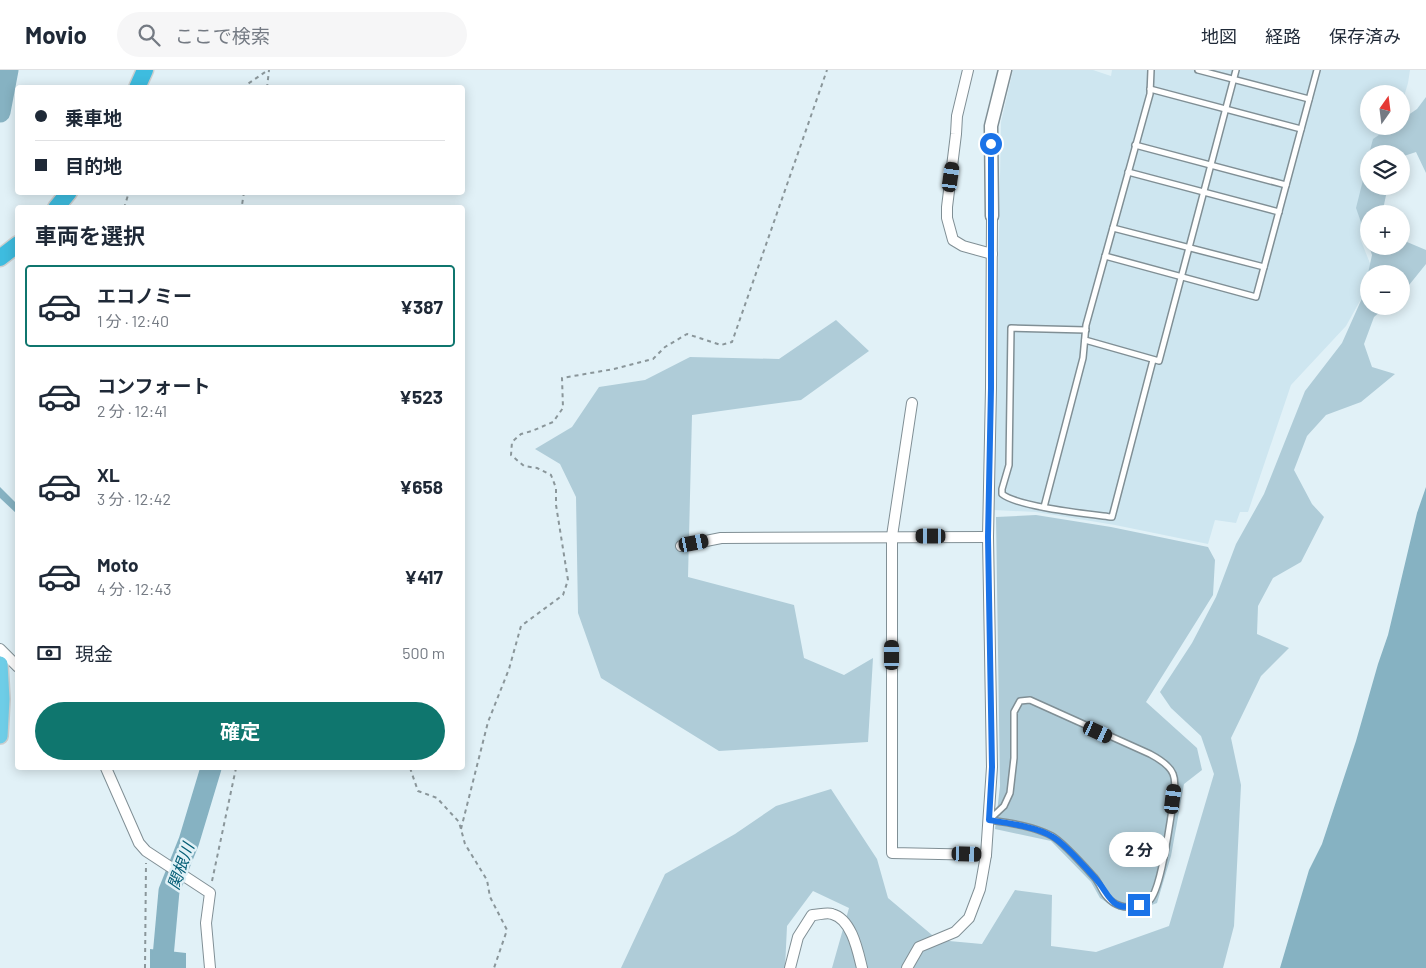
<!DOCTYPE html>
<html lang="ja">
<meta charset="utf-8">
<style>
:root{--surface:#fff;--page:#f6f6f7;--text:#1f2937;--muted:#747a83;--line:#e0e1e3;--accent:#0f766e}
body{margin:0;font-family:Barlow,"Noto Sans JP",sans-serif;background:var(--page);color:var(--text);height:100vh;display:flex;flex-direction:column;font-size:19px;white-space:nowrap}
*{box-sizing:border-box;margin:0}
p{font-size:16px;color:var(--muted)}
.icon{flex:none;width:28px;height:28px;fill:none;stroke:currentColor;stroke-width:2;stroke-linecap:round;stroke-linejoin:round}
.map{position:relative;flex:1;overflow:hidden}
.sheet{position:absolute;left:15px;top:135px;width:450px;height:565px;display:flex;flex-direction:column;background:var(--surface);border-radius:5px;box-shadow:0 2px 12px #0003}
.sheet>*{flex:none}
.banner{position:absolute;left:15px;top:15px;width:450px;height:110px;border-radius:5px;box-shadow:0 2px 12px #0003;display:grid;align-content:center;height:110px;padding:0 20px;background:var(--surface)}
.needle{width:32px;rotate:14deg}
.fabs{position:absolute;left:1360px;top:15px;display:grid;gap:10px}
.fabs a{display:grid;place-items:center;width:50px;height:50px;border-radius:50%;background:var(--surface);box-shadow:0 2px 12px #0003;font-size:25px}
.end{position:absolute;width:22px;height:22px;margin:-11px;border:6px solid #1a73e8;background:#fff;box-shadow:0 0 0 2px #fff}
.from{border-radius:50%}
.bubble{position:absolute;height:35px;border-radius:18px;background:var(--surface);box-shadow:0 2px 12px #0003;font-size:16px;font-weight:700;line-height:35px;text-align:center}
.car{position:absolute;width:15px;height:30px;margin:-15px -8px;border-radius:6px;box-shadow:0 0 4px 1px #0007;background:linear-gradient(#222 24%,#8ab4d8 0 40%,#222 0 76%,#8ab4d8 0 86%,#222 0)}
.banner b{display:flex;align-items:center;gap:18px;height:48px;font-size:19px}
.banner b+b{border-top:1px solid var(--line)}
.banner i{width:12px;height:12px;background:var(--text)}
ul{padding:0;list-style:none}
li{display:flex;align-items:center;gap:15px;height:82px;margin:0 10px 8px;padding:0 10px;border:2px solid transparent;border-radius:5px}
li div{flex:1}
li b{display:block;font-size:19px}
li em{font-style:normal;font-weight:700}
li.selected{border-color:var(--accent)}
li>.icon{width:45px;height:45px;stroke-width:1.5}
h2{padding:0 20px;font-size:22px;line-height:60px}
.pay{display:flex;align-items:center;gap:12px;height:55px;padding:0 20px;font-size:19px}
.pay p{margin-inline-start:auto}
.primary-button{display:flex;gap:10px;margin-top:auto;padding:10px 20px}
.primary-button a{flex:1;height:58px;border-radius:30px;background:var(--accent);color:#fff;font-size:20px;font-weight:700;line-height:58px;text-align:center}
header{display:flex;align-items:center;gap:30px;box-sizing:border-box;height:70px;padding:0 25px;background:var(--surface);border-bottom:1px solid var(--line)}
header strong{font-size:24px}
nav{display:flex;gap:28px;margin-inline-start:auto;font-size:18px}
.search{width:350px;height:45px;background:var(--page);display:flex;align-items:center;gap:12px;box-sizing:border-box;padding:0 18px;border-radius:28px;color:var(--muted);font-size:19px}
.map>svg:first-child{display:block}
.built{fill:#cee6f0}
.green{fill:#afccd8}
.water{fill:#86b2c2}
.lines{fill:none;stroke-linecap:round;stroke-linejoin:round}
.river{stroke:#86b2c2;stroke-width:21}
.service-casing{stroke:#808f95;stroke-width:8}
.minor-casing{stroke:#808f95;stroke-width:12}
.tertiary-casing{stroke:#808f95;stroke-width:15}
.primary-casing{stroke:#cdcfcf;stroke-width:18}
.trunk-casing{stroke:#cdcfcf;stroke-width:19}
.path{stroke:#8a969a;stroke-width:2;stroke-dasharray:4 4;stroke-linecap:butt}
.service{stroke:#fff;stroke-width:5}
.minor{stroke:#fff;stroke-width:10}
.tertiary{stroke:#fff;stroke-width:12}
.primary{stroke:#6ecde7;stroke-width:15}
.trunk{stroke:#3ebcdf;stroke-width:16}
.route{stroke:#1a73e8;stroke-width:6}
.labels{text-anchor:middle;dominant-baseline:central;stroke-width:5;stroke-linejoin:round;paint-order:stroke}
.water-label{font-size:16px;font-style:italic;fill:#055e76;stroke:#e1f1f7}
</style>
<header>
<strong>Movio</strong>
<div class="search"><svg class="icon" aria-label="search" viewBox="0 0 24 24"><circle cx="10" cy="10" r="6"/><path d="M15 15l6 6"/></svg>ここで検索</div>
<nav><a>地図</a><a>経路</a><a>保存済み</a></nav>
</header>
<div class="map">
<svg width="1426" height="898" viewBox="0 0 1426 898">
<rect width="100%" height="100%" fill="#e1f1f7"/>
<path class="built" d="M1013,0H1093L1111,6L1112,0H1410L1408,13L1401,37V24H1369V56H1386L1380,84H1369V116H1372L1360,168L1371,196L1365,222L1346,256L1291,315L1248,442H1240L1236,453L1215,450L1208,474L1115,455L1036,442L994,440L1001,52Z"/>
<g class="green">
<path d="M1426,27V103L1416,82L1401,87V84H1369L1373,69L1392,56H1401V50L1417,39Z"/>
<path d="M1369,86V116H1388L1382,144H1369V175L1356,138Z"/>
<path d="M1401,167L1407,172L1426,180V194L1401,225V204H1369V236H1387L1374,247L1364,274L1372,297L1395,304L1361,332L1326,345L1307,366L1294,400L1312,434L1324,447L1301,492L1273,508L1258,536L1257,564L1289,578L1261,606L1231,668L1241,715L1234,856L1223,898H832L849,838L813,821L787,856L785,898H621L665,804L735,764L776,736L831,719L877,789L888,828L938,870L982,874L1015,820L1052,825L1051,876L1096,882L1169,856L1214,704L1201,666L1171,638L1160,622L1192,573L1216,527L1236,474L1264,424L1305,321L1342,273L1363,226L1372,185L1369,176H1401Z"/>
<path d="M836,250L869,281L801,330L692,345L688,507L794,535L804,588L844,605L873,588L868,672L719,681L601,608L578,543L576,427L560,394L535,379L572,357L599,317L645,310L690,287L779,289Z"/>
<path d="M1036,445L1111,457L1208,477L1215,490L1213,525L1146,632L1197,678L1202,700L1184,714L1171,786L1157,833L1136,841L1119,840L1100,828L1091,812L1051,771L995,759L1000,716L996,447Z"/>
</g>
<g class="water">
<path d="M0,417L17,434V444L0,428Z"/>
<path d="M1426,417V898H1280L1309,800L1322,774L1356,671L1378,594L1388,565L1417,443Z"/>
<path d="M150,879L186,883V898H150Z"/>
</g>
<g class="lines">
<g class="river">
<path d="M0,42L8,0"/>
<path d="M162,898L169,821L189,771L211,698"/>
</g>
<g class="service-casing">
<g id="service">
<path d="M1198,0L1309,29"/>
<path d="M1150,19L1301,59"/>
<path d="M1135,75L1286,115"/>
<path d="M1128,102L1279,142"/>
<path d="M1113,158L1264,197"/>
<path d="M1105,186L1256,227L1317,0"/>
<path d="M1086,260L1011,258L1009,395L1002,419V424C1018,437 1088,444 1112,447L1153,290"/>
<path d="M1085,270L1159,291L1236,0"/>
<path d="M1044,437L1083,288L1086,255L1150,24L1151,0"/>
<path d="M1030,630L1150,684C1180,700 1176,708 1172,740C1169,757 1161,821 1149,831C1145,834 1139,835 1135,836C1125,839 1114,835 1107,827C1102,822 1100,814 1095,808C1086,798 1063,772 1052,766C1033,756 1010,753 989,750L1004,736L1010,723L1014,688V642L1020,631Z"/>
</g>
</g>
<g class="minor-casing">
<g id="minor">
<path d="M968,0L957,46L956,64L947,137V148L953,170L963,176L992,184"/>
<path d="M912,333L892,466V783L986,785"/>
<path d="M681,476L721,468L988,467"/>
<path d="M0,579L18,597"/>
<path d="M106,698L139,773L146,781L210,823L206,853L210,898"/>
<path d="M790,898L798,867L812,845C818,845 827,842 832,844C852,849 858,882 862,898"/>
<path d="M907,898L919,877L955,862L969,848L980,819L986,785L992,697L988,467L991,318L992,146"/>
</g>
</g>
<g class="tertiary-casing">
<path id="tertiary" d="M992,146L991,56L1005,0"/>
</g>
<g class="primary-casing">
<path id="primary" d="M0,594L2,629L0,666"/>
</g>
<g class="trunk-casing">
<g id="trunk">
<path d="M137,18L145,0"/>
<path d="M56,138L69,122"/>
<path d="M0,188L18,174"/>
</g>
</g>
<g class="path">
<path d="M242,18L268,0"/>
<path d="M267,18L269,0"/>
<path d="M244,122L242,135L244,138"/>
<path d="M124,138L129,122"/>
<path d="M410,698L418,721L437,728L459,752L465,774L487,810L490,827L507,860L494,898"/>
<path d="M461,759L488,652L509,599L521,556L563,525L568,510L556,435V418L551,405L537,398L524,396L511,385L512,372L521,364L532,361L553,352L563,338L562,308L614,299L653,289L665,277L687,264L721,275L732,272L827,0"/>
<path d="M212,811L236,698"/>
<path d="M145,898L146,793"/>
</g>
<use href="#service" class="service"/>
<use href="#minor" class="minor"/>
<use href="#tertiary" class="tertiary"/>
<use href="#primary" class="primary"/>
<use href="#trunk" class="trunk"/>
</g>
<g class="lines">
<path class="route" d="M991,74V318L988,467L992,697L989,750C1008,753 1037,757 1053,767C1066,775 1084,796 1095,808C1110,824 1110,843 1139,835"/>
</g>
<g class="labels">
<g class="water-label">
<text transform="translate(180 796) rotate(-70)">関根川</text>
</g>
</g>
</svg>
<div class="fabs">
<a><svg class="needle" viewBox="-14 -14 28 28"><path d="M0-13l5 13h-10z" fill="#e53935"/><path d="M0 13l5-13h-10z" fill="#747a83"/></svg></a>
<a><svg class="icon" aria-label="layers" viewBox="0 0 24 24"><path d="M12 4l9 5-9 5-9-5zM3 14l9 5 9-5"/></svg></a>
<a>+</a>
<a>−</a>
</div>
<i class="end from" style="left:991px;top:74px"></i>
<i class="end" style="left:1139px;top:835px"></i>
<div class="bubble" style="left:1109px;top:762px;width:60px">2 分</div>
<i class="car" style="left:951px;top:107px;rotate:8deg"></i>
<i class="car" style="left:931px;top:466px;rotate:270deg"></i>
<i class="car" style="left:694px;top:473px;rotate:79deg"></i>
<i class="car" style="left:892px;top:585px;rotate:0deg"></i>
<i class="car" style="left:1098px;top:662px;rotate:115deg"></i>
<i class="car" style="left:1173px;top:729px;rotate:7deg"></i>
<i class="car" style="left:967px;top:784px;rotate:92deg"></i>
<div class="banner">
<b><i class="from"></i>乗車地</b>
<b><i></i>目的地</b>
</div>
<section class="sheet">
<h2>車両を選択</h2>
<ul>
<li class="selected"><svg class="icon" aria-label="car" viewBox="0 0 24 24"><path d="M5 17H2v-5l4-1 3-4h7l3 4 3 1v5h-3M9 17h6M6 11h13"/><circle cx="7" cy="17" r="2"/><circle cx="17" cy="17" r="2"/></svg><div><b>エコノミー</b><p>1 分 · 12:40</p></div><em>¥387</em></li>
<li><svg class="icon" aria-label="car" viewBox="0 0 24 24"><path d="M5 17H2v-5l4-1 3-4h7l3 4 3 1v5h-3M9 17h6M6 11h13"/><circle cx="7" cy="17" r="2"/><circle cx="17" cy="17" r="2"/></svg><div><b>コンフォート</b><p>2 分 · 12:41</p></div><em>¥523</em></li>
<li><svg class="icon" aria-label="car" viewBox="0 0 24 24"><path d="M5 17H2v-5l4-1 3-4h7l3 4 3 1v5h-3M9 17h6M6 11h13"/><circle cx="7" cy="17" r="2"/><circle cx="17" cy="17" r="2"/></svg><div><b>XL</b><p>3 分 · 12:42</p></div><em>¥658</em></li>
<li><svg class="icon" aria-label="car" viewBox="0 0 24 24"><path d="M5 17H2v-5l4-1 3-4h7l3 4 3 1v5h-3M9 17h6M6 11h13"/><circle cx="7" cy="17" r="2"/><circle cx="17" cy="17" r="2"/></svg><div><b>Moto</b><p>4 分 · 12:43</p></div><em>¥417</em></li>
</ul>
<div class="pay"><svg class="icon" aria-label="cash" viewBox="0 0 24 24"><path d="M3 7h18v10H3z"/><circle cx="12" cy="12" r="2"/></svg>現金<p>500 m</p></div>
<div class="primary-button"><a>確定</a></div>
</section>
</div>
